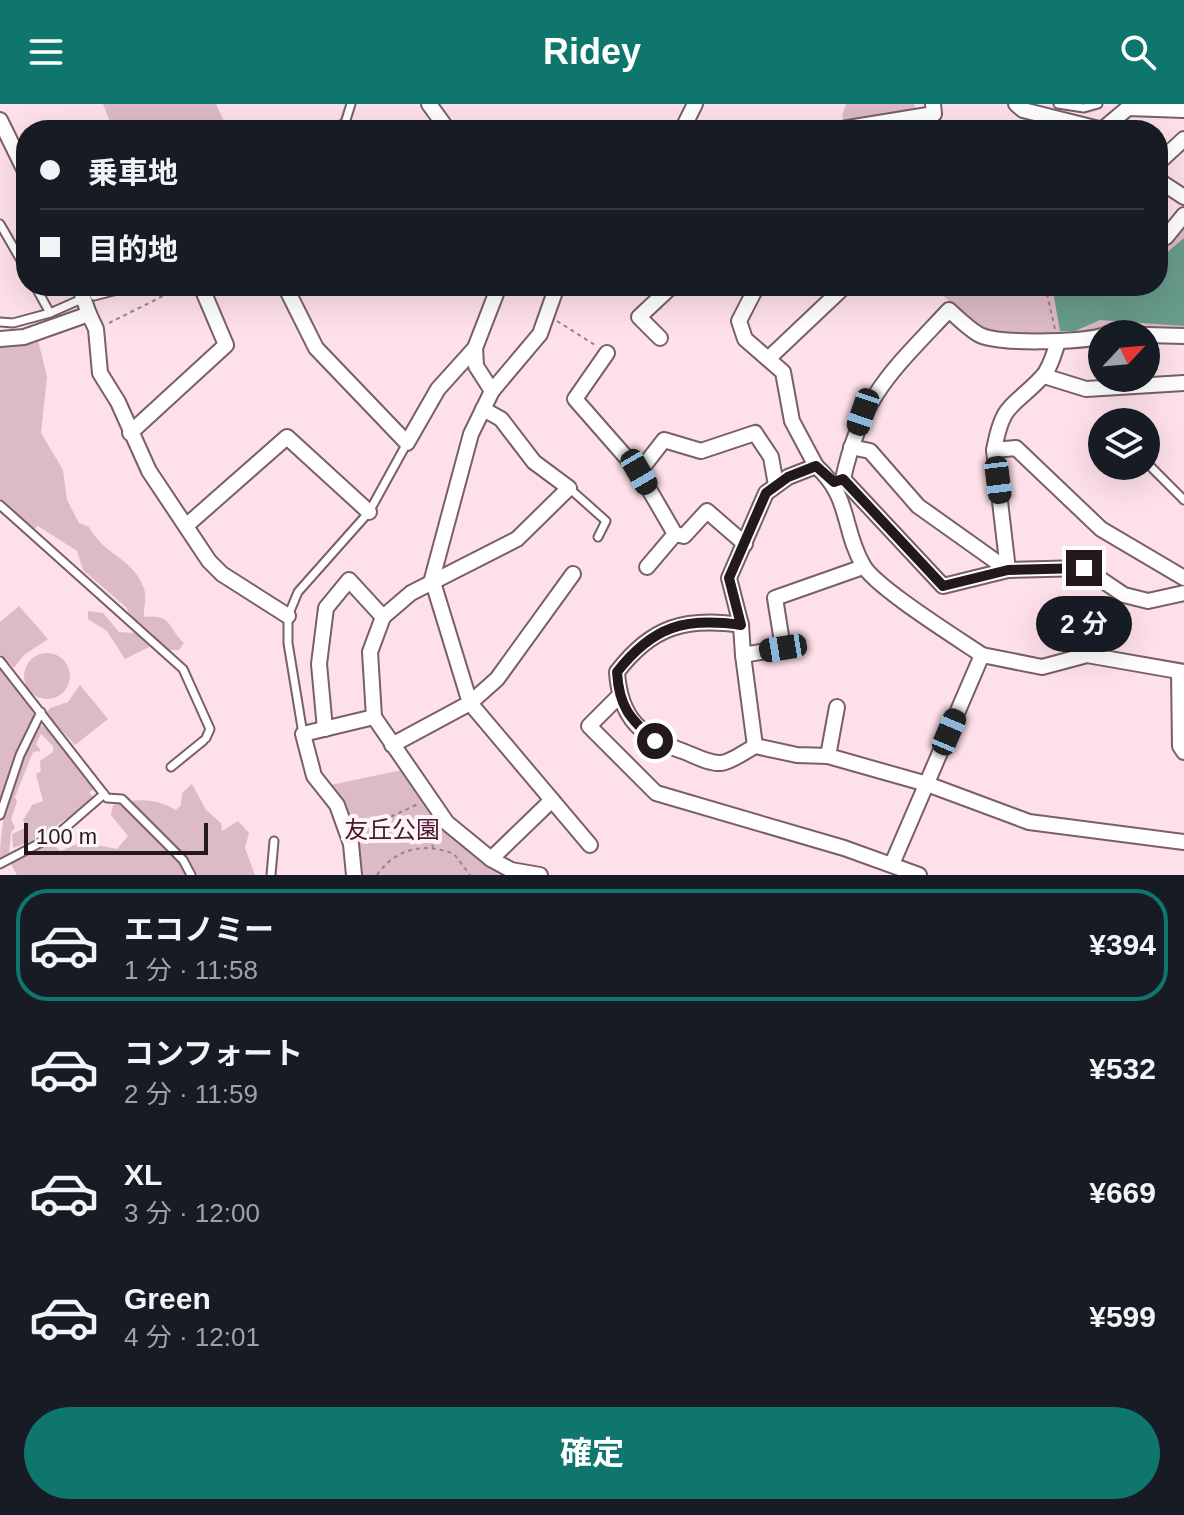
<!DOCTYPE html>
<html lang="ja">
<meta charset="utf-8">
<style>
:root{--surface:#171b24;--page:#20242c;--text:#f1f3f6;--muted:#9ea1a6;--line:#363941;--accent:#0f766e}
body{margin:0;font-family:Helvetica,"Noto Sans JP",sans-serif;background:var(--page);color:var(--text);height:100vh;display:flex;flex-direction:column;font-size:30px;white-space:nowrap}
*{box-sizing:border-box;margin:0}
p{font-size:26px;color:var(--muted)}
.icon{flex:none;width:44px;height:44px;fill:none;stroke:currentColor;stroke-width:2;stroke-linecap:round;stroke-linejoin:round}
.map{position:relative;height:771px;overflow:hidden}
.drawer{display:flex;flex-direction:column;background:var(--surface);flex:1}
.drawer>*{flex:none}
.top-card{position:absolute;left:16px;top:16px;width:1152px;height:176px;border-radius:32px;box-shadow:0 8px 32px #0002;display:grid;align-content:center;height:176px;padding:0 24px;background:var(--surface)}
.needle{width:52px;rotate:64deg}
.tools{position:absolute;left:1088px;top:216px;display:grid;gap:16px}
.tools a{display:grid;place-items:center;width:72px;height:72px;border-radius:50%;background:var(--surface);box-shadow:0 8px 32px #0002;font-size:40px}
.scale{position:absolute;left:24px;bottom:20px;width:184px;box-sizing:border-box;padding-left:8px;border:4px solid #23191d;border-top:0;font-size:22px;line-height:28px;white-space:nowrap;color:#23191d;-webkit-text-stroke:6px #fbf5f7;paint-order:stroke}
.end{position:absolute;width:36px;height:36px;margin:-18px;border:10px solid #23191d;background:#fff;box-shadow:0 0 0 4px #fff}
.from{border-radius:50%}
.bubble{position:absolute;height:56px;border-radius:28px;background:var(--surface);box-shadow:0 8px 32px #0002;font-size:26px;font-weight:700;line-height:56px;text-align:center}
.car{position:absolute;width:24px;height:48px;margin:-24px -12px;border-radius:10px;box-shadow:0 0 6px 2px #0007;background:linear-gradient(#222 24%,#8ab4d8 0 40%,#222 0 76%,#8ab4d8 0 86%,#222 0)}
.top-card b{display:flex;align-items:center;gap:28px;height:76px;font-size:30px}
.top-card b+b{border-top:2px solid var(--line)}
.top-card i{width:20px;height:20px;background:var(--text)}
ul{padding:14px 0 0;list-style:none}
li{display:flex;align-items:center;gap:24px;height:112px;margin:0 16px 12px;padding:0 8px;border:4px solid transparent;border-radius:32px}
li div{flex:1}
li b{display:block;font-size:30px}
li em{font-style:normal;font-weight:700}
li.selected{border-color:var(--accent)}
li>.icon{width:72px;height:72px;stroke-width:1.5}
.button{display:flex;gap:16px;margin-top:auto;padding:16px 24px}
.button a{flex:1;height:92px;border-radius:48px;background:var(--accent);color:#fff;font-size:32px;font-weight:700;line-height:92px;text-align:center}
header{display:flex;justify-content:space-between;align-items:center;height:104px;padding:0 24px;background:var(--accent);color:#fff;font-size:36px;font-weight:700}
.map>svg:first-child{display:block}
.green{fill:#dcbac6}
.water{fill:#689b8c}
.lines{fill:none;stroke-linecap:round;stroke-linejoin:round}
.lane-casing{stroke:#785f68;stroke-width:11}
.street-casing{stroke:#785f68;stroke-width:18}
.path{stroke:#98838a;stroke-width:2;stroke-dasharray:4 4;stroke-linecap:butt}
.lane{stroke:#fff;stroke-width:7}
.street{stroke:#fff;stroke-width:14}
.route{stroke:#23191d;stroke-width:10}
.labels{text-anchor:middle;dominant-baseline:central;stroke-width:8;stroke-linejoin:round;paint-order:stroke}
.park-label{font-size:24px;fill:#4d152f;stroke:#fbf5f7}
</style>
<header><svg class="icon" aria-label="menu" viewBox="0 0 24 24"><path d="M4 6h16M4 12h16M4 18h16"/></svg>Ridey<svg class="icon" aria-label="search" viewBox="0 0 24 24"><circle cx="10" cy="10" r="6"/><path d="M15 15l6 6"/></svg></header>
<div class="map">
<svg width="1184" height="771" viewBox="0 0 1184 771">
<rect width="100%" height="100%" fill="#fee0ea"/>
<g class="green">
<path d="M103,0H216L228,26H107L112,23Z"/>
<path d="M846,0H914L916,7L845,18L842,12Z"/>
<path d="M1184,125V230L1141,223L1100,224L1077,233L981,226L933,182H1158V145L1177,134Z"/>
<path d="M38,236L47,273L41,329L63,366L67,396L79,419L89,423C105,452 131,453 143,482C148,493 143,502 144,513C173,510 168,525 184,539L179,546H161L155,540L125,555L107,527L88,515V507L103,509L119,528L135,529L148,539L153,530L139,524L131,516L127,504L83,466L77,447L38,422L30,427L11,418L0,403V241Z"/>
<path d="M19,502L48,535L24,551L14,564L0,550V518Z"/>
<circle cx="47" cy="572" r="23"/>
<path d="M0,562L34,610L0,708Z"/>
<path d="M80,581L108,615L75,641L46,609L50,604L68,598Z"/>
<path d="M38,620C56,625 88,670 94,686L89,688L94,694L85,713L71,717L65,715L43,733L13,744L12,730L25,724L23,716L32,701L43,697L36,670L41,667L40,657L53,648V642L41,630L36,640L41,647L33,648L15,693L17,698L11,715L15,724L11,728L9,750L0,755C0,705 17,665 38,620Z"/>
<path d="M402,666L442,724L501,769L509,771H358L326,682Z"/>
<path d="M192,680L206,706L221,719L222,727L238,717L249,729L245,744L255,771H17L11,760L48,738L61,747L82,738L117,745L128,732L111,711L113,701C136,694 155,694 176,706L181,701L182,689Z"/>
</g>
<path class="water" d="M1184,134V222L1100,216L1075,227H1060L1052,182H1158V156Z"/>
<g class="lines">
<g class="lane-casing">
<g id="lane">
<path d="M1058,0L1084,4L1098,0"/>
<path d="M331,26L345,19L351,0"/>
<path d="M0,120L26,165"/>
<path d="M35,182L50,209L84,194"/>
<path d="M148,182H159"/>
<path d="M94,192L133,182"/>
<path d="M0,218L13,219L50,209"/>
<path d="M1146,358L1184,396"/>
<path d="M569,384L606,417L598,433"/>
<path d="M0,401L183,565L210,625L206,634"/>
<path d="M0,557L107,694L122,695L183,756L191,771"/>
<path d="M303,630L288,539V512L298,488L369,408L407,339"/>
<path d="M171,663L203,637"/>
<path d="M0,711L20,651L41,608"/>
<path d="M0,760L59,729L104,690"/>
<path d="M271,771L274,737"/>
</g>
</g>
<g class="street-casing">
<g id="street">
<path d="M429,0L448,26"/>
<path d="M1016,0L1023,6L1103,26"/>
<path d="M0,16L26,69"/>
<path d="M1103,25L1128,4L1184,6"/>
<path d="M682,26L695,0"/>
<path d="M836,26L934,10L933,0"/>
<path d="M1158,59L1184,35"/>
<path d="M1158,76L1184,93"/>
<path d="M1158,133H1166L1184,111"/>
<path d="M79,182L89,210"/>
<path d="M285,182L316,244L407,339L438,285L475,244L499,182"/>
<path d="M757,182L739,217L745,235L783,268L792,317L816,362L788,373L766,389L729,474L741,521C686,513 652,522 617,568C620,616 642,633 685,648C695,652 710,660 721,659C731,658 746,647 755,642L797,651L828,652"/>
<path d="M1107,230L1184,232"/>
<path d="M1102,232C1081,238 996,241 978,230C968,224 958,214 949,206C893,266 861,292 843,375L943,482L1008,466L1084,464L1124,491L1148,497L1184,489"/>
<path d="M660,234L639,213L672,182"/>
<path d="M0,235L24,233L89,210L96,225L100,269L118,298L149,367L209,457L222,470L288,512"/>
<path d="M1058,238C1054,249 1050,265 1042,273C1012,305 1003,297 994,346L1016,344L1101,425L1184,474"/>
<path d="M475,244L476,262L492,287L471,330L432,475L470,599L590,741"/>
<path d="M607,249L575,295L639,368L664,336L701,347L755,329L771,353L776,381"/>
<path d="M769,254L845,182"/>
<path d="M1044,272L1086,285L1184,279"/>
<path d="M492,287L540,230L557,182"/>
<path d="M483,305L501,315L534,358L569,384L517,435L411,489L383,513L370,548L374,613L447,719L491,755"/>
<path d="M130,329L226,241L201,182"/>
<path d="M851,343L870,347L918,402L1008,466L994,346"/>
<path d="M816,362C851,393 842,425 863,461C875,483 957,534 982,551"/>
<path d="M639,368L675,430L684,432L707,407L745,440"/>
<path d="M187,421L287,333L369,408"/>
<path d="M647,463L675,430"/>
<path d="M741,521L743,551L783,544L775,494L863,463"/>
<path d="M743,551L755,642"/>
<path d="M1179,568L1180,642L1184,648"/>
<path d="M619,592L589,622L656,689L844,744L919,771"/>
<path d="M837,603L828,652L927,680L1029,718L1184,738"/>
<path d="M325,625L319,560L326,504L349,476L383,513"/>
<path d="M392,641L470,599L497,575L573,470"/>
<path d="M892,760L982,551L1042,563L1087,551L1184,568"/>
<path d="M354,771L351,740L337,701L314,672L303,630L374,613"/>
<path d="M540,771L511,766L491,755L552,696"/>
</g>
</g>
<g class="path">
<path d="M576,19L582,26"/>
<path d="M1045,182L1055,225"/>
<path d="M557,217L595,241"/>
<path d="M109,219L183,182"/>
<path d="M380,718C398,731 411,723 430,729L433,744"/>
<path d="M362,726L418,700"/>
<path d="M377,771C396,744 424,738 454,750L470,771"/>
</g>
<use href="#lane" class="lane"/>
<use href="#street" class="street"/>
</g>
<g class="lines">
<path class="route" d="M655,637C630,615 619,603 617,568C653,522 685,513 741,521L729,474L766,389L788,373L816,362L834,378L843,375L943,482L1008,466L1084,464"/>
</g>
<g class="labels">
<g class="park-label">
<text x="392" y="725">友丘公園</text>
</g>
</g>
</svg>
<div class="tools">
<a><svg class="needle" viewBox="-14 -14 28 28"><path d="M0-13l5 13h-10z" fill="#e53935"/><path d="M0 13l5-13h-10z" fill="#9ea1a6"/></svg></a>
<a><svg class="icon" aria-label="layers" viewBox="0 0 24 24"><path d="M12 4l9 5-9 5-9-5zM3 14l9 5 9-5"/></svg></a>
</div>
<div class="scale">100 m</div>
<i class="end from" style="left:655px;top:637px"></i>
<i class="end" style="left:1084px;top:464px"></i>
<div class="bubble" style="left:1036px;top:492px;width:96px">2 分</div>
<i class="car" style="left:863px;top:308px;rotate:199deg"></i>
<i class="car" style="left:639px;top:368px;rotate:150deg"></i>
<i class="car" style="left:998px;top:376px;rotate:173deg"></i>
<i class="car" style="left:783px;top:544px;rotate:261deg"></i>
<i class="car" style="left:949px;top:628px;rotate:23deg"></i>
<div class="top-card">
<b><i class="from"></i>乗車地</b>
<b><i></i>目的地</b>
</div>
</div>
<section class="drawer">
<ul>
<li class="selected"><svg class="icon" aria-label="car" viewBox="0 0 24 24"><path d="M5 17H2v-5l4-1 3-4h7l3 4 3 1v5h-3M9 17h6M6 11h13"/><circle cx="7" cy="17" r="2"/><circle cx="17" cy="17" r="2"/></svg><div><b>エコノミー</b><p>1 分 · 11:58</p></div><em>¥394</em></li>
<li><svg class="icon" aria-label="car" viewBox="0 0 24 24"><path d="M5 17H2v-5l4-1 3-4h7l3 4 3 1v5h-3M9 17h6M6 11h13"/><circle cx="7" cy="17" r="2"/><circle cx="17" cy="17" r="2"/></svg><div><b>コンフォート</b><p>2 分 · 11:59</p></div><em>¥532</em></li>
<li><svg class="icon" aria-label="car" viewBox="0 0 24 24"><path d="M5 17H2v-5l4-1 3-4h7l3 4 3 1v5h-3M9 17h6M6 11h13"/><circle cx="7" cy="17" r="2"/><circle cx="17" cy="17" r="2"/></svg><div><b>XL</b><p>3 分 · 12:00</p></div><em>¥669</em></li>
<li><svg class="icon" aria-label="car" viewBox="0 0 24 24"><path d="M5 17H2v-5l4-1 3-4h7l3 4 3 1v5h-3M9 17h6M6 11h13"/><circle cx="7" cy="17" r="2"/><circle cx="17" cy="17" r="2"/></svg><div><b>Green</b><p>4 分 · 12:01</p></div><em>¥599</em></li>
</ul>
<div class="button"><a>確定</a></div>
</section>
